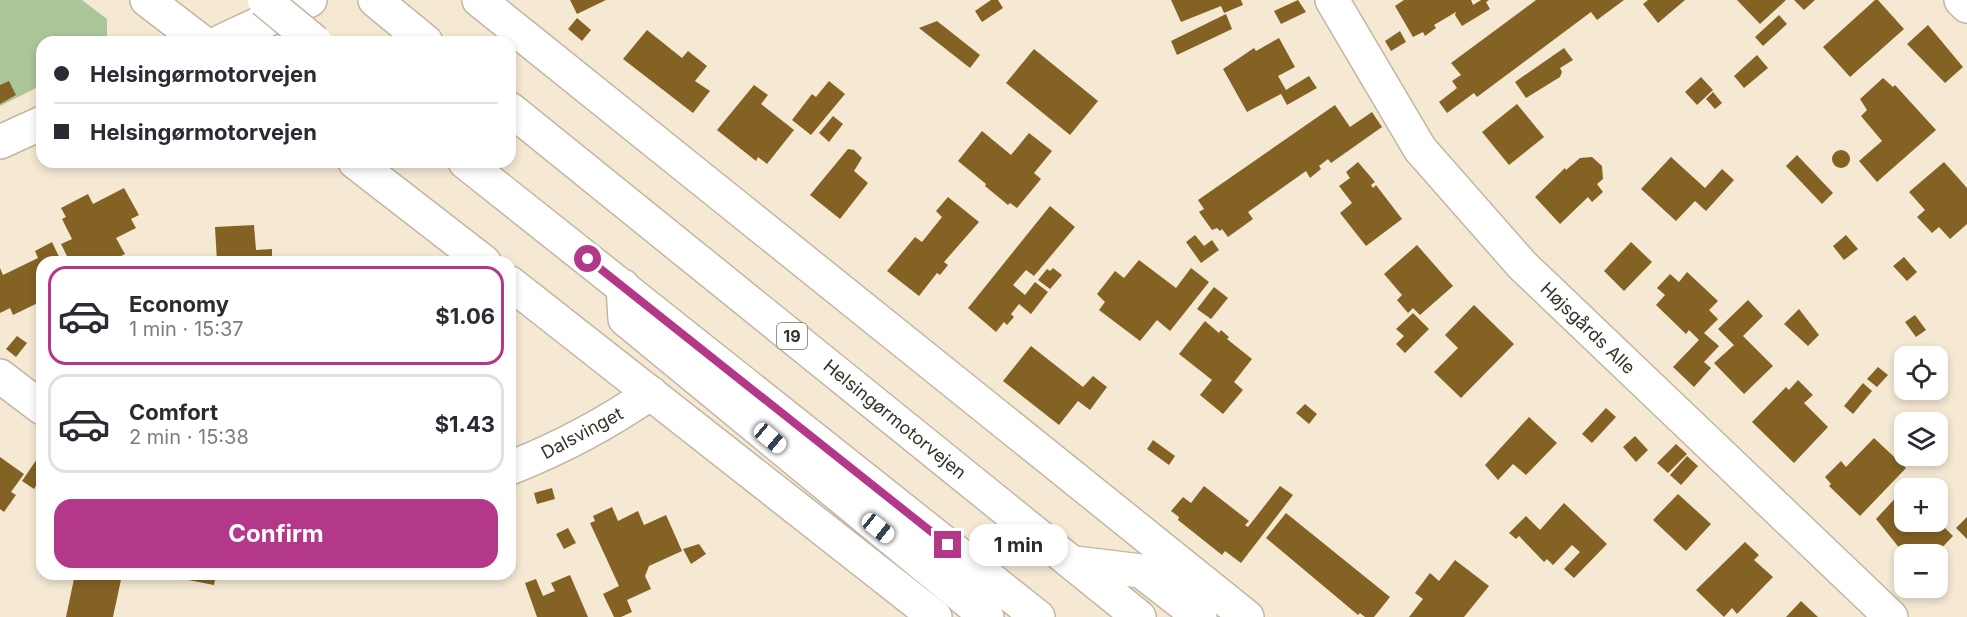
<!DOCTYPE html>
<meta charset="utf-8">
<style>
:root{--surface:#fff;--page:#f2f2f3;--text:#2b2b33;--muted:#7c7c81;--line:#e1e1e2;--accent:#b43889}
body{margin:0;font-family:Inter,sans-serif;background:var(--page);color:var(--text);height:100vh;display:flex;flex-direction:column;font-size:22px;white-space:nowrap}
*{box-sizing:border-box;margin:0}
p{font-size:20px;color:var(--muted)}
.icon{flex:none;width:33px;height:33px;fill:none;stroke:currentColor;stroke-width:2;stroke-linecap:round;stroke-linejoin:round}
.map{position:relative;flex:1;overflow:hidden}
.drawer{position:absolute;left:36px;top:256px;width:480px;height:324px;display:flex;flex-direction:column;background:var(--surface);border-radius:18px;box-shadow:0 3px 9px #0003}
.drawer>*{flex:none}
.guide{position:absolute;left:36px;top:36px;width:480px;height:132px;border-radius:18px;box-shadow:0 3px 9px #0003;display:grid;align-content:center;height:132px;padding:0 18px;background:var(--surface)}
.controls{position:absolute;left:1894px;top:346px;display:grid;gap:12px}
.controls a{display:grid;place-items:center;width:54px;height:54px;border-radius:12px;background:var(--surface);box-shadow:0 3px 9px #0003;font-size:30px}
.end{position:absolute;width:27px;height:27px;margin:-14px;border:8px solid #b43889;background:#fff;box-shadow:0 0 0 3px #fff}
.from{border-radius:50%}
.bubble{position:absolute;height:42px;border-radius:18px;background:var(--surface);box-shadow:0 3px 9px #0003;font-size:20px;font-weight:700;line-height:42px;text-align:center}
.car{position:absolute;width:18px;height:36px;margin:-18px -9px;border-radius:8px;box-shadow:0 0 4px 2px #0007;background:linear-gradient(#fff 24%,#345 0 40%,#fff 0 76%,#345 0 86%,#fff 0)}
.guide b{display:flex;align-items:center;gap:21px;height:57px;font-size:22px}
.guide b+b{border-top:2px solid var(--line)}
.guide i{width:15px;height:15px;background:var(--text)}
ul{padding:10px 0 0;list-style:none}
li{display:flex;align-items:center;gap:18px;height:99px;margin:0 12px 9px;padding:0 6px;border:3px solid var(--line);border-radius:18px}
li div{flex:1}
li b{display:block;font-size:22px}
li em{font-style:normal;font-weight:700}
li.selected{border-color:var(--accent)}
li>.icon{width:54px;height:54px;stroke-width:1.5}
.cta{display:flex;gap:12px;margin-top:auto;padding:12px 18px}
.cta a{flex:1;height:69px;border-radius:18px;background:var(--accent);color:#fff;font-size:24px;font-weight:700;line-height:69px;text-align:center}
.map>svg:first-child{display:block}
.green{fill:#abc699}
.building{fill:#846224}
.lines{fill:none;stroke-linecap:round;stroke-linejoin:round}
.minor-casing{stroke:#c2b6a2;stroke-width:36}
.highway-casing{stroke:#c2b6a2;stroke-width:36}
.minor{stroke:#fff;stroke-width:33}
.highway{stroke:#fff;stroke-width:33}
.highway-bridge-casing{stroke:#c2b6a2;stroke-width:36;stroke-linecap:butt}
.highway-bridge{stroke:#fff;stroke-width:33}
.route{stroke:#b43889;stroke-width:8}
.labels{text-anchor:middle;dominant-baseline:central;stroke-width:6;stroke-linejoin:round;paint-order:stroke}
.shield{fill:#fff;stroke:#73706a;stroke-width:1.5}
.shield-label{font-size:16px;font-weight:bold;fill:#37322a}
.street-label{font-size:18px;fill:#37322a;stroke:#fff}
</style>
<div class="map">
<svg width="1967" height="617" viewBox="0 0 1967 617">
<rect width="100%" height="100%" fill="#f5e9d4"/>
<path class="green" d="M0,0H82L107,19V42H42V85L0,106Z"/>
<g class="building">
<path d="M570,0H606L577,14Z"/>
<path d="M991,0H998L1003,8L982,22L975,11Z"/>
<path d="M1171,0H1241L1243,5L1224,13L1221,6L1181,22Z"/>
<path d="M1298,0L1306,12L1281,24L1274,11Z"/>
<path d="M1404,0H1471L1473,5L1481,0H1489L1486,2L1490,9L1462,26L1455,15L1456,12L1434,25L1436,28L1425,36L1423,32L1413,37L1395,6Z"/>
<path d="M1536,0H1624L1597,20L1591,12L1477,97L1474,93L1447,113L1439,102L1457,88L1452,81L1461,75L1451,63Z"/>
<path d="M1648,0H1685L1658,23L1643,4Z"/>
<path d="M1737,0H1786L1760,24Z"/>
<path d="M1794,0H1815L1804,10Z"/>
<path d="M1875,0H1878L1904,29L1850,77L1823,47Z"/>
<path d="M1226,14L1232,29L1177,55L1171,41Z"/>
<path d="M1779,15L1787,24L1763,46L1755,37Z"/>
<path d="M577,18L591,30L582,41L568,29Z"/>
<path d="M937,21L980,55L970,68L919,28Z"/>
<path d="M1928,25L1963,67L1945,83L1907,44Z"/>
<path d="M647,30L682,58L688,51L707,66L695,81L710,91L693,113L623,59Z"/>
<path d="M1400,31L1406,42L1391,51L1385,41Z"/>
<path d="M1279,38L1295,67L1278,76L1286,90L1309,76L1317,88L1287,105L1281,94L1247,112L1223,69L1254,48L1256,51Z"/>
<path d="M1564,48L1573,60L1560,68L1562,72L1560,77L1526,98L1515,82Z"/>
<path d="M1034,49L1098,101L1070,135L1006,83Z"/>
<path d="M1757,55L1768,68L1744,88L1734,76Z"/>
<path d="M1701,77L1713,90L1697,105L1685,92Z"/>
<path d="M1883,78L1893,87L1895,85L1936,130L1877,182L1859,161L1882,141L1861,116L1867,110L1860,99Z"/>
<path d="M9,81L16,95L0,104V85Z"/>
<path d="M829,81L845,94L811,135L792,120L812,94L816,97Z"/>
<path d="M754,85L768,95L761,104L794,130L767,164L758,157L756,161L717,130Z"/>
<path d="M1713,92L1722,103L1715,109L1706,99Z"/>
<path d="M1517,104L1544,137L1509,165L1482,132Z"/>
<path d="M1335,105L1350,127L1372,112L1382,127L1331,163L1328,159L1319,166L1321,169L1310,178L1306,171L1248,212L1253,219L1228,237L1222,229L1220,231L1217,228L1212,230L1199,212L1204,209L1198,200Z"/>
<path d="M833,116L843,124L829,142L819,133Z"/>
<path d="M982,131L1011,155L1029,133L1052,151L1034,173L1041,179L1017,208L1010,203L1008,205L985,186L986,184L958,161Z"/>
<path d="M848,149L854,150L862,158L854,171L868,183L840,219L810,195Z"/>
<circle cx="1841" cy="159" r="9"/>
<path d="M1797,155L1833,193L1822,204L1786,166Z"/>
<path d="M1592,157L1602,166L1603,179L1597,184L1603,192L1592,202L1588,197L1560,224L1535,197L1565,168L1566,170L1580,158Z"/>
<path d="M1671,157L1705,188L1722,169L1734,180L1706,211L1695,201L1676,221L1641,189Z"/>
<path d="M1358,162L1375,182L1371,185L1373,188L1376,185L1402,219L1366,246L1340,213L1352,203L1339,186L1350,178L1346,172Z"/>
<path d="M1944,162L1967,188V224L1950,239L1939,227L1932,233L1917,217L1925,210L1909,192Z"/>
<path d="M124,188L139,215L131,219L136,228L116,238L125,254L109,262H70L61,244L72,239L62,219L66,217L61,208L88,194L93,204Z"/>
<path d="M948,197L979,222L944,262L948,265L940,275L937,273L919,296L887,271L915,237L922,242L942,217L936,211Z"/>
<path d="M1050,206L1075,227L1034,276L1026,270L1013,285L1025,295L1035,282L1048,292L1031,314L1019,304L1011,314L1014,317L1007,325L1004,322L996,332L968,308Z"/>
<path d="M254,225L256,250L272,249V262H217L215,227Z"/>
<path d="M1195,235L1204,246L1212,240L1219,250L1201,263L1186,242Z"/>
<path d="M1846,235L1858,249L1844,260L1833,246Z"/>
<path d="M52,242L61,261L42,262V301L13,315L10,308L0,313V268L3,275L38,258L35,251Z"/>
<path d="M1631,242L1652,262L1624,291L1604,271Z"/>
<path d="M1417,245L1453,286L1420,315L1413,308L1408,313L1397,300L1402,295L1384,274Z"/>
<path d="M1904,257L1917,272L1907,281L1893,266Z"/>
<path d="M1139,260L1176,288L1191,268L1209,282L1170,331L1157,320L1140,341L1099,310L1105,302L1097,294L1115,271L1124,278Z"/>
<path d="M1053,268L1062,275L1050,289L1038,280L1047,269L1050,271Z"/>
<path d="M1687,272L1718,301L1709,310L1718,319L1704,333L1719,346L1704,362L1711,368L1694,387L1673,367L1699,340L1689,330L1686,334L1656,305L1665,295L1657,288L1670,274L1679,282Z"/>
<path d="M1214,287L1228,298L1211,319L1197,309Z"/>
<path d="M1748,300L1763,316L1743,336L1773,366L1744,394L1714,363L1734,345L1718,329Z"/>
<path d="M1474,305L1514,344L1461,398L1434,372L1458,348L1445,335Z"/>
<path d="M1799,309L1819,335L1808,346L1784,324Z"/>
<path d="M1413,313L1429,329L1405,353L1396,344L1404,336L1396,329Z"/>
<path d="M1915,315L1926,330L1916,337L1905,322Z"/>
<path d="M1205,321L1219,333L1221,330L1229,337L1227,339L1252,359L1234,382L1243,390L1223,414L1200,395L1212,380L1179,354Z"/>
<path d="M17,336L27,343L16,357L6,349Z"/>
<path d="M1031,346L1083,387L1093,376L1107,387L1090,410L1078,401L1059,425L1003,381Z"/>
<path d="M1878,367L1888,375L1877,387L1867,379Z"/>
<path d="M1798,380L1813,395L1804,403L1828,427L1794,463L1752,422L1786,387L1789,390Z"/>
<path d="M1863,383L1872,391L1853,414L1844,406Z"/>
<path d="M1305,404L1317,414L1309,424L1296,413Z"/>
<path d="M1606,408L1616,417L1592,443L1582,434Z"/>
<path d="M1529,417L1557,443L1526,475L1513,464L1498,480L1485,465Z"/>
<path d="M1635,436L1648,450L1636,462L1623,447Z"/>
<path d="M1874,438L1906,468L1860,516L1829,486L1831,484L1825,477L1841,461L1846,467Z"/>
<path d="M1153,440L1175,456L1169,465L1147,449Z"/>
<path d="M1676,444L1687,454L1668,473L1657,463Z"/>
<path d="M39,456L42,458V477L34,489L22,481Z"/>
<path d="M1687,456L1698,466L1681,485L1670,475Z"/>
<path d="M0,457L24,474L11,492L16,495L4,512L0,509Z"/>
<path d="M1204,486L1249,521L1245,525L1248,527L1280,486L1293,495L1241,563L1225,551L1222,555L1178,520L1179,517L1171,511L1183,497L1191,503Z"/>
<path d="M552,488L555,499L537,504L534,493Z"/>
<path d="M1902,491L1905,494V522H1939L1953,536L1935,555H1905L1876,519Z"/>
<path d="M1678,494L1711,524L1686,551L1653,520Z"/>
<path d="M1564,503L1607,544L1574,578L1564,569L1580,552L1572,545L1553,565L1547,559L1544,562L1519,536L1516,539L1509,533L1526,516L1540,530Z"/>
<path d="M612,507L618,521L638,511L644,525L666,515L682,551L649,566L645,576L651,589L627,600L632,612L621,617H614L603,594L619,586L590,523L595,521L593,516Z"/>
<path d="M1286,513L1390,597L1374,617H1365L1360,613L1358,615L1266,538Z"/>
<path d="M1967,517V539L1956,528Z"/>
<path d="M568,528L576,543L564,549L556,534Z"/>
<path d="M1745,542L1759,555L1754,560L1773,577L1737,614L1732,608L1724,617L1696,590Z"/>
<path d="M699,544L706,554L691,564L683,549Z"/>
<path d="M1455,560L1489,586L1464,617H1409L1423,599L1415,593L1430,573L1439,581Z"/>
<path d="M75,574L122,575L113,617H66Z"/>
<path d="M173,574H216L214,585L173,577Z"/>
<path d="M570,575L588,617H537L525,583L536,579L543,596L555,591L551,583Z"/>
<path d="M1801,601L1818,617H1786Z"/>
</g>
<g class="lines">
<g class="minor-casing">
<g id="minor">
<path d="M147,0L202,42"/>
<path d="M479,0L1247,617"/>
<path d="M1332,0L1420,149L1522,265L1891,617"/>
<path d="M1961,0L1967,6"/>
<path d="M220,42L310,0"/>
<path d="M0,142L42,123"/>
<path d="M355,162L484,262"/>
<path d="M510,283L935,617"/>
<path d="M0,376L42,408"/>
<path d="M510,468C561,448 606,424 651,393"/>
</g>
</g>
<g class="highway-casing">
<g id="highway">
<path d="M375,0L426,42"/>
<path d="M510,109L1139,617"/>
<path d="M465,162L1038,617"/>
<path d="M623,286L625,319L987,617"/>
<path d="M1075,563L1141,571L1200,617"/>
</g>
</g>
<use href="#minor" class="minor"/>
<use href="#highway" class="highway"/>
<g class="highway-bridge-casing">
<path id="highway-bridge" d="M264,0L315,42"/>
</g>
<use href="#highway-bridge" class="highway-bridge"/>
</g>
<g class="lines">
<path class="route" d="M588,259L948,545"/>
</g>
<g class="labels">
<rect class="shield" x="777" y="323" width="30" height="26" rx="4.5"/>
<g class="shield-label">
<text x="792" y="336">19</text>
</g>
<g class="street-label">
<text transform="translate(1588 328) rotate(44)">Højsgårds Alle</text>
<text transform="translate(895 419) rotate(39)">Helsingørmotorvejen</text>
<text transform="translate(582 433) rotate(-28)">Dalsvinget</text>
</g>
</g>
</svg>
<div class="controls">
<a><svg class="icon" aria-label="locate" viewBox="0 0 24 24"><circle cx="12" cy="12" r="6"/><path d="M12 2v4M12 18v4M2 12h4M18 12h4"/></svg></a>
<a><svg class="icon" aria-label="layers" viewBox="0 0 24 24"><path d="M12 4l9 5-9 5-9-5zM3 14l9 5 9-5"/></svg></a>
<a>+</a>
<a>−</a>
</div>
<i class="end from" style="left:588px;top:259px"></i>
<i class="end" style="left:948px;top:545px"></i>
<div class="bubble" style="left:969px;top:524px;width:99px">1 min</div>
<i class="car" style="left:770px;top:438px;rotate:130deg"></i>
<i class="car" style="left:878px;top:528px;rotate:129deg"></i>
<div class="guide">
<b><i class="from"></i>Helsingørmotorvejen</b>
<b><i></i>Helsingørmotorvejen</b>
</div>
<section class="drawer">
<ul>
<li class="selected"><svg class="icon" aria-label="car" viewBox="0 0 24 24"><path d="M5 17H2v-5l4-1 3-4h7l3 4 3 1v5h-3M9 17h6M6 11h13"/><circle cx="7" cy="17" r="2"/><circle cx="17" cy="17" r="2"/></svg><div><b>Economy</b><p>1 min · 15:37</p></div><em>$1.06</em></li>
<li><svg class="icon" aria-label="car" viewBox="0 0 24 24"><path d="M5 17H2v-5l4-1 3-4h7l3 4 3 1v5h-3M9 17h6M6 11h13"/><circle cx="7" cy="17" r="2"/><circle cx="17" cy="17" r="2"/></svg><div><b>Comfort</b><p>2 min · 15:38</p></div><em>$1.43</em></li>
</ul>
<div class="cta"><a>Confirm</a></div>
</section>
</div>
